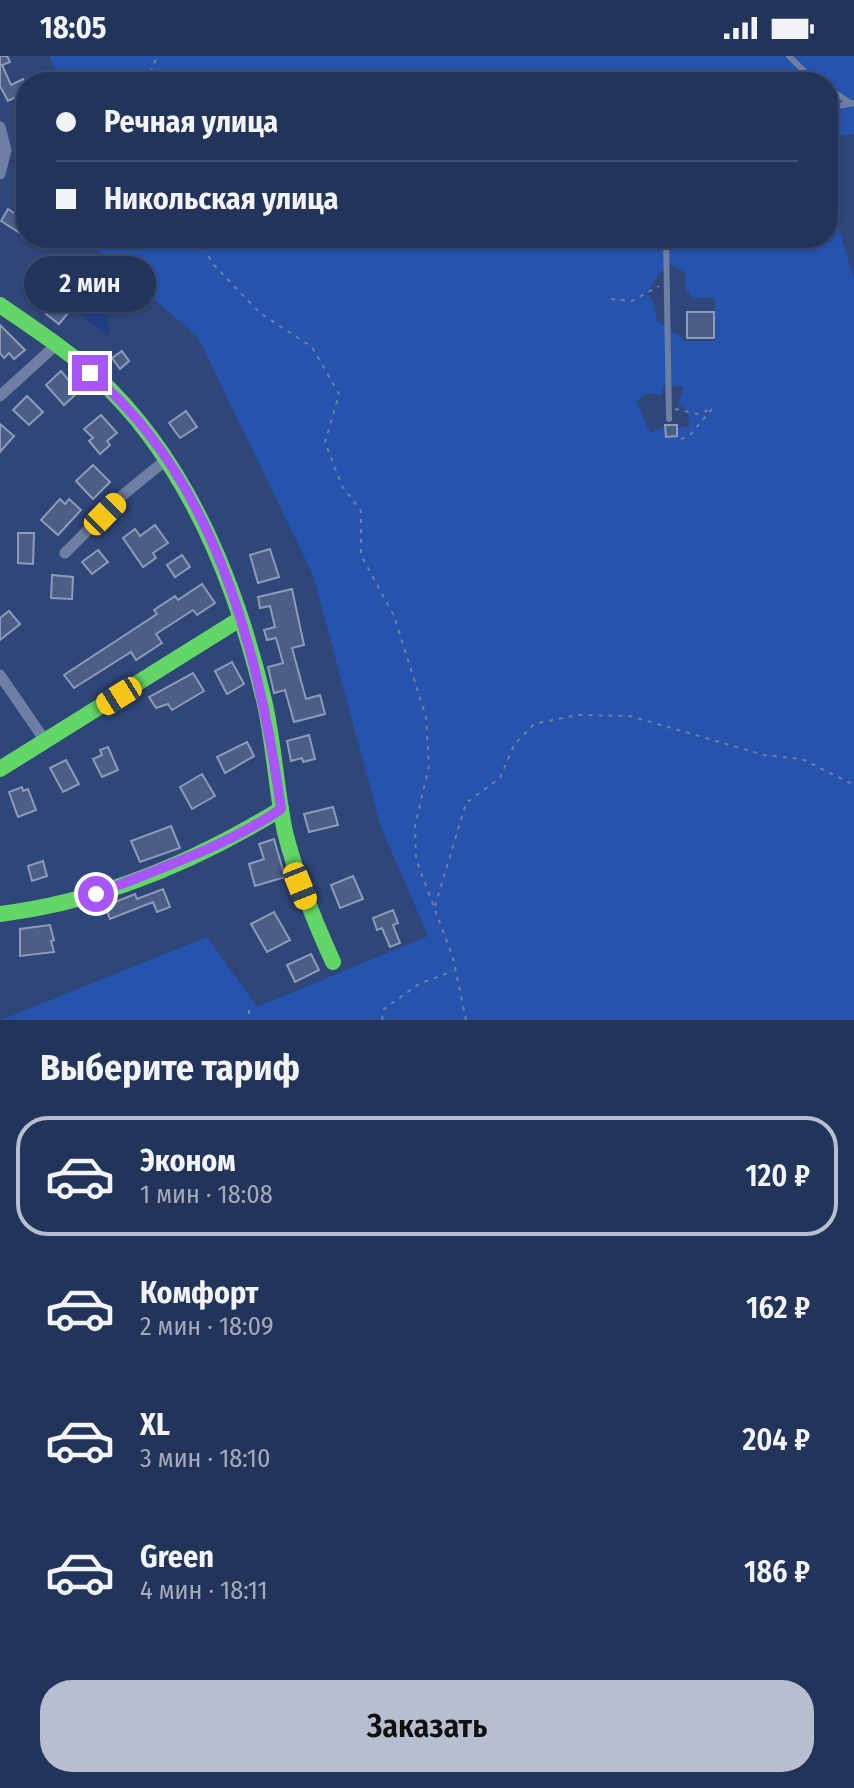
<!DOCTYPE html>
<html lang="ru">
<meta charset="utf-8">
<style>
:root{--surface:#23345a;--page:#2b3c60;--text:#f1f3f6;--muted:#a3aabb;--line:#404f70;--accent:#b6bed0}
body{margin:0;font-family:"Fira Sans Condensed",sans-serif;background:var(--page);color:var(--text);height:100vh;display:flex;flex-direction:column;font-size:30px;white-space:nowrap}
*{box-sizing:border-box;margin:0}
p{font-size:26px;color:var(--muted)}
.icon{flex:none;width:44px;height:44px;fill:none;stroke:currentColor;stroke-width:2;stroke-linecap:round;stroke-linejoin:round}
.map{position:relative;height:964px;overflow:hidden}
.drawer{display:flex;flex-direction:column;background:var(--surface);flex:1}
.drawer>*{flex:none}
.guide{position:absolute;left:16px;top:16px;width:822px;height:176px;border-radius:32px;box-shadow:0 2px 6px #0004,0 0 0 2px var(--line);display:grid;align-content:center;height:176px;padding:0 40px;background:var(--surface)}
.end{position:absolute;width:36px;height:36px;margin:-18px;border:10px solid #a855f7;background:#fff;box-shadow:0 0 0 4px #fff}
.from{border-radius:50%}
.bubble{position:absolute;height:56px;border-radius:28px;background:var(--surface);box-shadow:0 2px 6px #0004,0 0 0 2px var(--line);font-size:26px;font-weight:600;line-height:56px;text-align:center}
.car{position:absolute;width:24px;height:48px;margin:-24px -12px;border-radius:10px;box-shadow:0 0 6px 2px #0007;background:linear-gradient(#f5c518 24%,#345 0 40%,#f5c518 0 76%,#345 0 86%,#f5c518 0)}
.guide b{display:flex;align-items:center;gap:28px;height:76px;font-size:30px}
.guide b+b{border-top:2px solid var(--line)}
.guide i{width:20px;height:20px;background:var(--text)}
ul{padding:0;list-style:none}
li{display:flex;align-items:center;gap:24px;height:120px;margin:0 16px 12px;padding:0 24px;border:4px solid transparent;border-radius:32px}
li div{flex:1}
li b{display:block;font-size:30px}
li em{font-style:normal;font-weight:600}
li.current{border-color:var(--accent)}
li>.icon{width:72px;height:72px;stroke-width:1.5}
h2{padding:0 40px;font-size:36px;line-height:96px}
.cta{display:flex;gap:16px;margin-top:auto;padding:16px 40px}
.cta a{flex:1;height:92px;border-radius:32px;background:var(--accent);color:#111;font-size:32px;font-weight:600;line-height:92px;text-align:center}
.status{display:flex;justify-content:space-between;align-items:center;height:56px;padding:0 40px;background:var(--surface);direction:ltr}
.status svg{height:22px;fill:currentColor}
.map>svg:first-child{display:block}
.green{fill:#2553ae;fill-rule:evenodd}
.water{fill:#203f82}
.building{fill:#4a5e86;stroke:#8d9bb8;stroke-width:2}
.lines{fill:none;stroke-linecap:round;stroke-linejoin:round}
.path{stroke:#6e7fa3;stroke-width:2;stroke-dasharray:4 6;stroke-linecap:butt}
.lane{stroke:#6e7fa3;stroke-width:6}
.street{stroke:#6e7fa3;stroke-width:11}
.fast{stroke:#63d668;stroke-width:16}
.route{stroke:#a855f7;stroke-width:10}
</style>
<div class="status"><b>18:05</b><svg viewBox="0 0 49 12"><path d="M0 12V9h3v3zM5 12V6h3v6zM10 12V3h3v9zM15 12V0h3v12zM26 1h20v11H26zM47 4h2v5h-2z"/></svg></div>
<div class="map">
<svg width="854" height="964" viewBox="0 0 854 964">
<rect width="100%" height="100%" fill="#2f4678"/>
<g class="green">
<path d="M49,0H854V78L828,81V26H61Z"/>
<path d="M828,135L854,223V964H1L207,881L257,951L428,880L381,771L313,519L198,281L83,182H828ZM672,209L685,217V232L694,244L700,241L715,243V285H686L657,265L652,243L646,238L665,210ZM664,329L684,331L678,348L688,355L689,370L675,373L668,368L650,377L636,345L648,337L661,339Z"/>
</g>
<path class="water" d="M74,202C109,210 102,247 110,274L107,279C99,276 58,238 51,229L59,208Z"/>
<g class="building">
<path d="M0,0H7L10,6L2,9L11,29L23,23L26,30V36L8,45L0,30Z"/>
<rect x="591" y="18" width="54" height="8"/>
<path d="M8,153L26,165V174L23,179L1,165Z"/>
<path d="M56,246L69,256L59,268L46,258Z"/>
<rect x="687" y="256" width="27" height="26"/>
<path d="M0,269L25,294L14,303L9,297L4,302L0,297Z"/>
<path d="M122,295L129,305L120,313L112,302Z"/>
<path d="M61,315L75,332L71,335L75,339L64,349L46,329Z"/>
<path d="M27,340L43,356L29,369L13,354Z"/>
<path d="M186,355L197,371L180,382L169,367Z"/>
<path d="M101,359L117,377L107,385L110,389L100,398L89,385L93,382L84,373Z"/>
<path d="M0,368L14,380L0,396Z"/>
<path d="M665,369H677V380L666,381Z"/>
<path d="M93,409L110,426L93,443L76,425Z"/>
<path d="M60,443L65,448L69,443L81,454L58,479L41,464Z"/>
<path d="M155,469L168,487L153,497L156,502L143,511L123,482L135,473L140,480Z"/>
<path d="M18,477H34L33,508L18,507Z"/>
<path d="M270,493L279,521L258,527L250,499Z"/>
<path d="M98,494L108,506L92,518L82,506Z"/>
<path d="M182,499L190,511L175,521L167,509Z"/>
<path d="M52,519L73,521L72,543L51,542Z"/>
<path d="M202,528L215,547L197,559L193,554L156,578L162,587L136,604L131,596L74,632L64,619L157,558L154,554L175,540L178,544Z"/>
<path d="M292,533L304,589L292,592L306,643L320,639L325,658L294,666L285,634L274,637L268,611L283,607L276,582L267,584L264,574L275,571L270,550L260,552L258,541Z"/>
<path d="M9,555L20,568L0,584V562Z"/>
<path d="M232,606L244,628L227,638L215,615Z"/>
<path d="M193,617L204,635L172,654L168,648L156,652L149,641Z"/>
<path d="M309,679L315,703L303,706L302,702L291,705L287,685Z"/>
<path d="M247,686L254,700L225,717L217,701Z"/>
<path d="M108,691L118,714L102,721L93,703L102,699L100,694Z"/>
<path d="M66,704L79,728L63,736L50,712Z"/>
<path d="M202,718L215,740L192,753L180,731Z"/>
<path d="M22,731L23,735L28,733L36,754L18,761L9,736Z"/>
<path d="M333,751L338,769L309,776L304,758Z"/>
<path d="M171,770L180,792L140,806L131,785Z"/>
<path d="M274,783L285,821L255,830L249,808L264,803L259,788Z"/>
<path d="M43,805L47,820L32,825L28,810Z"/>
<path d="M353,820L363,843L340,852L331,829Z"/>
<path d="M163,833L170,851L157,856L153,846L110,863L105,850L135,838L137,843Z"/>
<path d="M393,854L398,867L393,869L400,887L390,891L382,872L377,874L373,862Z"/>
<path d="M274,856L290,884L267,896L251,868Z"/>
<path d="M50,869L54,884L51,885L54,896L20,900V873Z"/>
<path d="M311,898L319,914L295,926L287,909Z"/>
</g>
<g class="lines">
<g class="path">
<path d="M147,26L157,0"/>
<path d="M200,182L212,207L260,257L312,291L339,338L325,386L342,430L361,455V499L394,560L426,661L429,710L415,770L416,803L453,902L466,964"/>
<path d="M611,243L632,245L659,230"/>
<path d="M675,353L698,358L711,353"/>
<path d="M681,383L690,379L712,353"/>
<path d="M435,850L466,747L500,722L514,689L534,668L577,659L630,660L764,699L802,703L854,729"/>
<path d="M249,954V964"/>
<path d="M382,964L384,953L419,928L453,915"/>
</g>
<g class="lane">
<path d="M789,0L807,18L818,26"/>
<path d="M828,32L850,47"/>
<path d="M828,52L854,47"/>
<path d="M666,182L669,363"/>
</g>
<g class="street">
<path d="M0,71L6,94L0,118"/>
<path d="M0,340L56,289"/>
<path d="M65,497L124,438L167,403"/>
<path d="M0,619L46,686"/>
</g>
<g class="fast">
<path d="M0,249C33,272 67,294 97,321C188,405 236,527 264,644C274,687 276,732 285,776C296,821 314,864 333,906"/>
<path d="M0,713L240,563"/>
<path d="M0,858C99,846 196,805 281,753"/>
</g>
</g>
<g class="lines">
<path class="route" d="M90,317C215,420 260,600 281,753C225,791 158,813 96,838"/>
</g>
</svg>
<i class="end from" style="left:96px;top:838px"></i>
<i class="end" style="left:90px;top:317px"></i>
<div class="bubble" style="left:24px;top:200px;width:132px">2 мин</div>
<i class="car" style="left:105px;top:458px;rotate:45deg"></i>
<i class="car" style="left:119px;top:640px;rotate:238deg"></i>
<i class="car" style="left:300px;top:830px;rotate:158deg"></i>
<div class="guide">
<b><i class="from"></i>Речная улица</b>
<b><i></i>Никольская улица</b>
</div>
</div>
<section class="drawer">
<h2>Выберите тариф</h2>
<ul>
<li class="current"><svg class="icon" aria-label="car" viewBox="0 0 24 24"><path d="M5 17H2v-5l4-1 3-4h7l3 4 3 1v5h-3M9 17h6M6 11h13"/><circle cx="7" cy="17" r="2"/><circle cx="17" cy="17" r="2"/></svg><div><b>Эконом</b><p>1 мин · 18:08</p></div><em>120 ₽</em></li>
<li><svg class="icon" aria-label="car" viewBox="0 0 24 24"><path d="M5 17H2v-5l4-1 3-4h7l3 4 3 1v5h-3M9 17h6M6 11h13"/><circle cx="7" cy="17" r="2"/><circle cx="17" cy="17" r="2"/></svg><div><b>Комфорт</b><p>2 мин · 18:09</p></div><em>162 ₽</em></li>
<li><svg class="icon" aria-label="car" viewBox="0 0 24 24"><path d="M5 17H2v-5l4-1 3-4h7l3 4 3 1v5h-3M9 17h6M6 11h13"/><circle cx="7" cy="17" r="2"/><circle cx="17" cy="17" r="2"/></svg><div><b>XL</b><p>3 мин · 18:10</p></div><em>204 ₽</em></li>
<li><svg class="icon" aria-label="car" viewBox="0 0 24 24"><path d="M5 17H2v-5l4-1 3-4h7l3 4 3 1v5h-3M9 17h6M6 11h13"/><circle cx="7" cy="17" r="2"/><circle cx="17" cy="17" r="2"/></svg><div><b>Green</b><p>4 мин · 18:11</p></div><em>186 ₽</em></li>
</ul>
<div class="cta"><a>Заказать</a></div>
</section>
